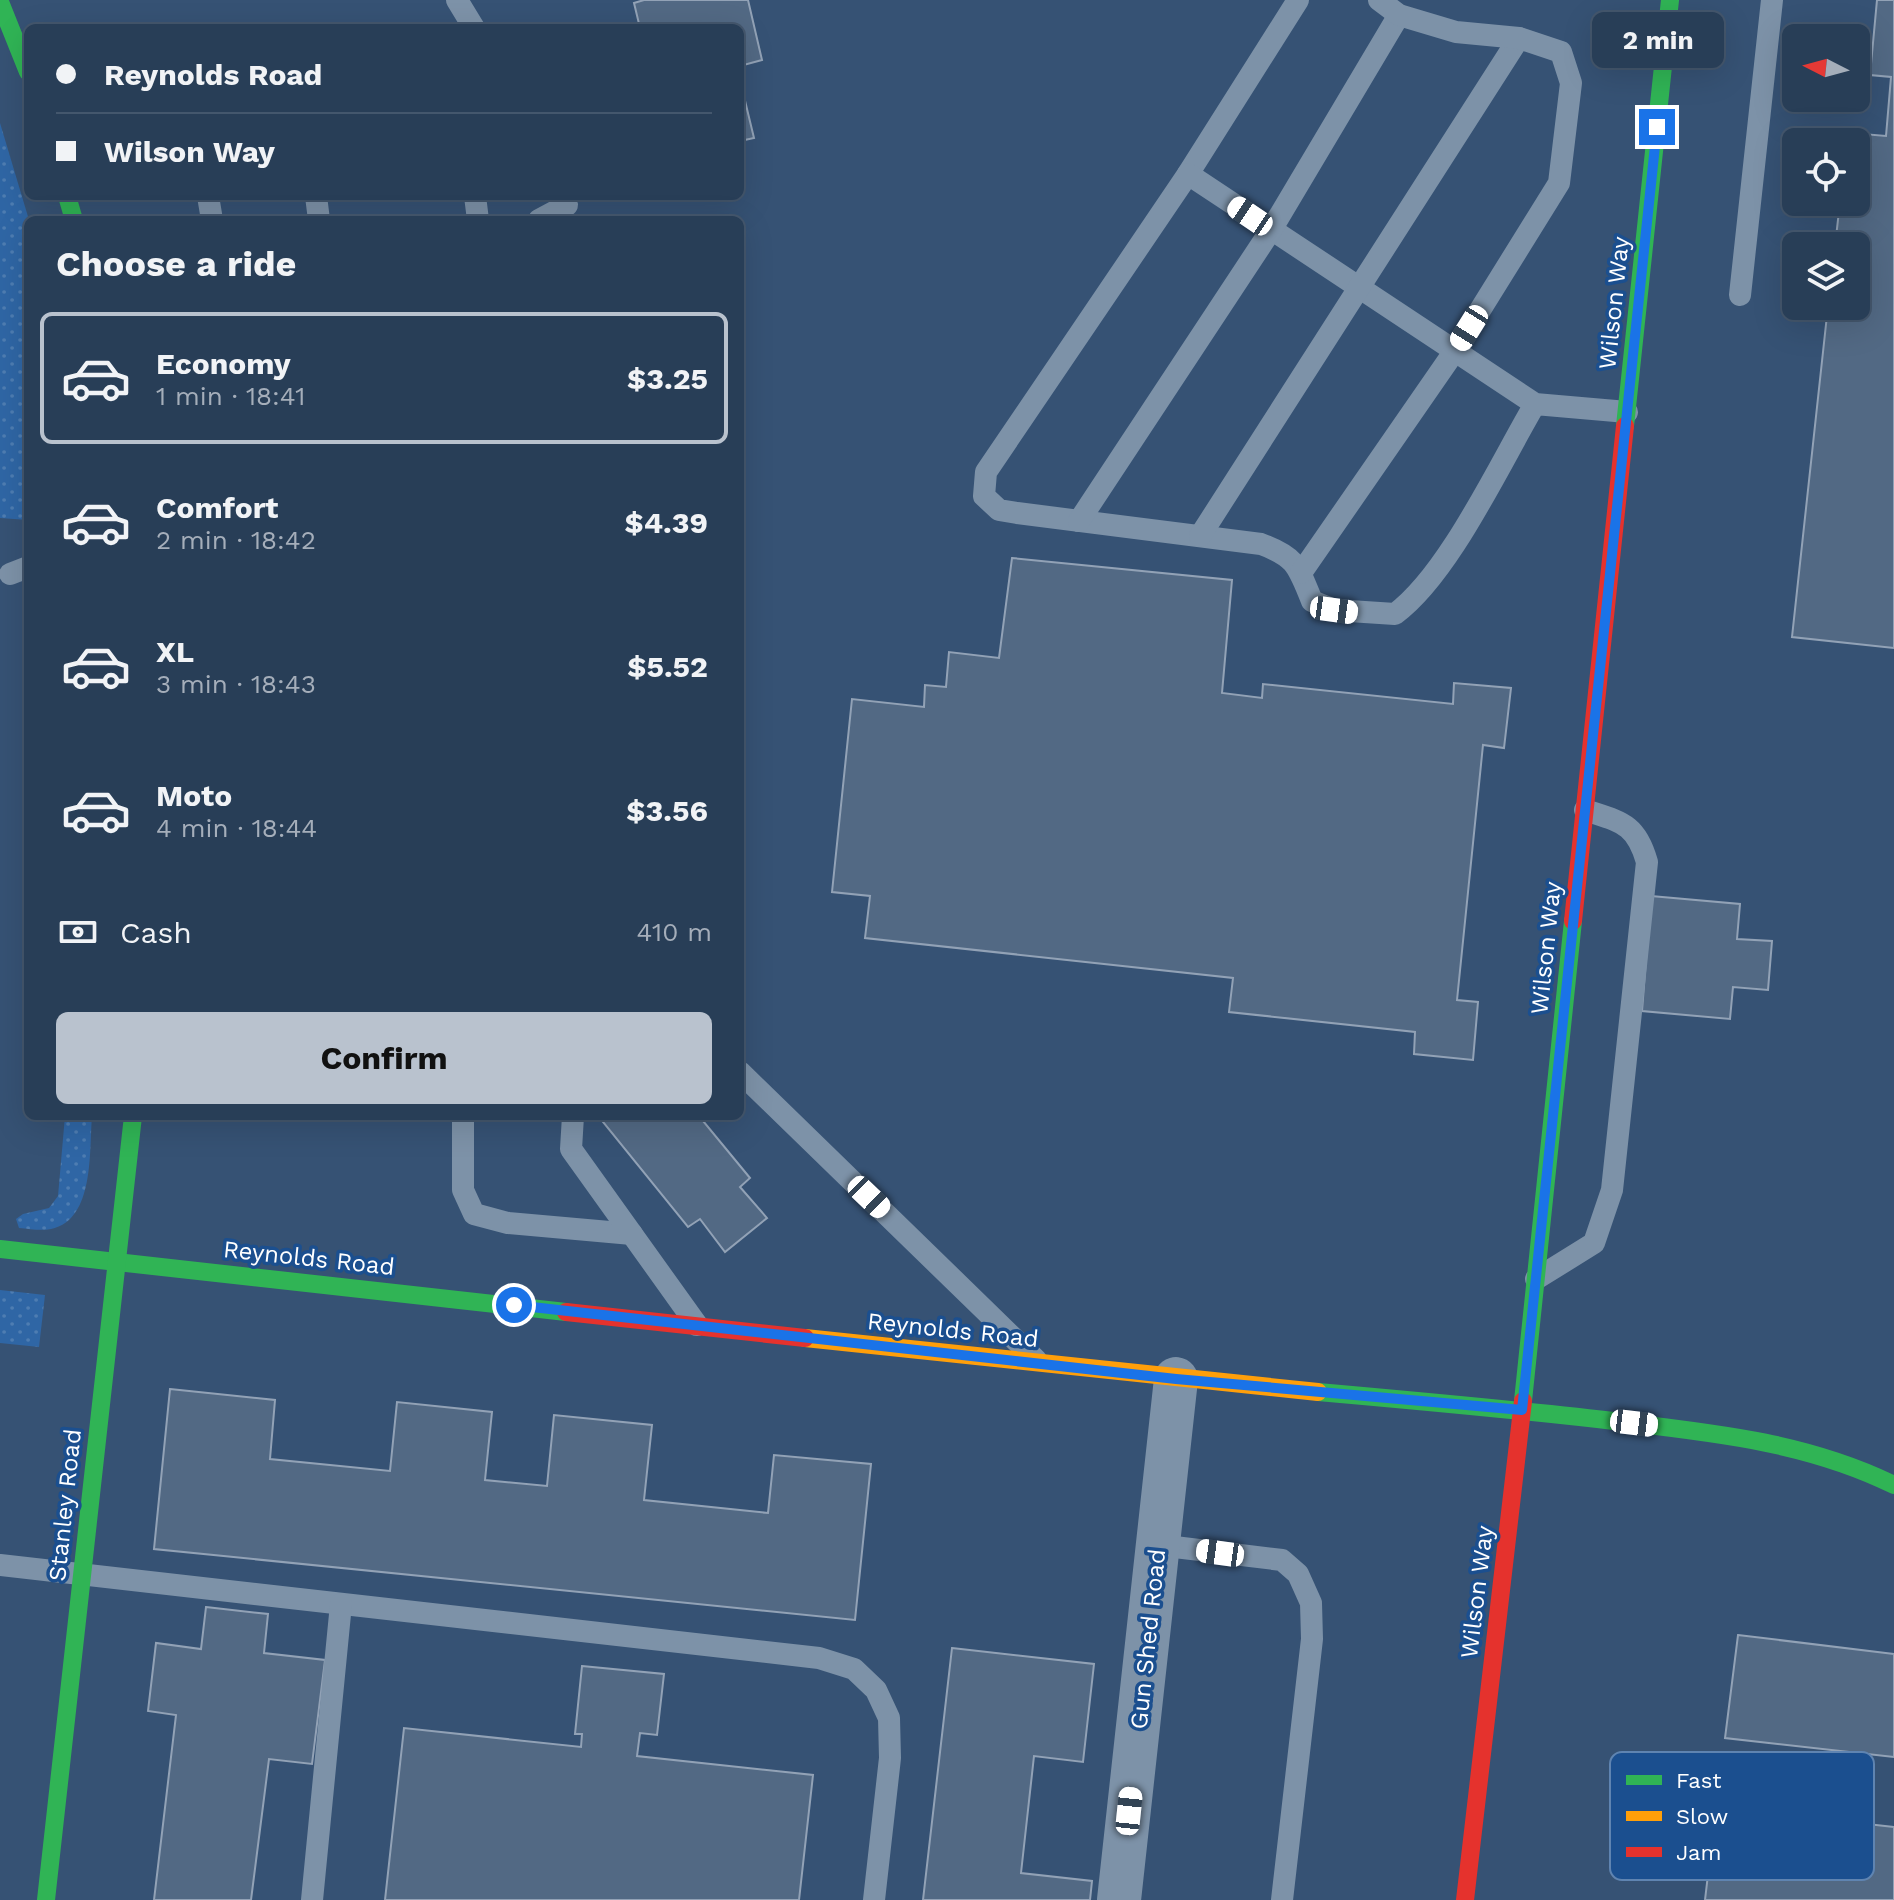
<!DOCTYPE html>
<meta charset="utf-8">
<style>
:root{--surface:#283e57;--page:#344961;--text:#f1f3f6;--muted:#a5aeba;--line:#44576d;--accent:#b9c2ce}
body{margin:0;font-family:"Work Sans",sans-serif;background:var(--page);color:var(--text);height:100vh;display:flex;flex-direction:column;font-size:30px;white-space:nowrap}
*{box-sizing:border-box;margin:0}
p{font-size:26px;color:var(--muted)}
.icon{flex:none;width:44px;height:44px;fill:none;stroke:currentColor;stroke-width:2;stroke-linecap:round;stroke-linejoin:round}
.map{position:relative;flex:1;overflow:hidden}
.panel{position:absolute;left:24px;top:216px;width:720px;height:904px;display:flex;flex-direction:column;background:var(--surface);border-radius:12px;box-shadow:0 8px 32px #0002,0 0 0 2px var(--line)}
.panel>*{flex:none}
.banner{position:absolute;left:24px;top:24px;width:720px;height:176px;border-radius:12px;box-shadow:0 8px 32px #0002,0 0 0 2px var(--line);display:grid;align-content:center;height:176px;padding:0 32px;background:var(--surface)}
.needle{width:52px;rotate:276deg}
.controls{position:absolute;left:1782px;top:24px;display:grid;gap:16px}
.controls a{display:grid;place-items:center;width:88px;height:88px;border-radius:12px;background:var(--surface);box-shadow:0 8px 32px #0002,0 0 0 2px var(--line);font-size:40px}
.end{position:absolute;width:36px;height:36px;margin:-18px;border:10px solid #1a73e8;background:#fff;box-shadow:0 0 0 4px #fff}
.from{border-radius:50%}
.bubble{position:absolute;height:56px;border-radius:12px;background:var(--surface);box-shadow:0 8px 32px #0002,0 0 0 2px var(--line);font-size:26px;font-weight:700;line-height:56px;text-align:center}
.car{position:absolute;width:24px;height:48px;margin:-24px -12px;border-radius:10px;box-shadow:0 0 6px 2px #0007;background:linear-gradient(#fff 24%,#345 0 40%,#fff 0 76%,#345 0 86%,#fff 0)}
.banner b{display:flex;align-items:center;gap:28px;height:76px;font-size:30px}
.banner b+b{border-top:2px solid var(--line)}
.banner i{width:20px;height:20px;background:var(--text)}
ul{padding:0;list-style:none}
li{display:flex;align-items:center;gap:24px;height:132px;margin:0 16px 12px;padding:0 16px;border:4px solid transparent;border-radius:12px}
li div{flex:1}
li b{display:block;font-size:30px}
li em{font-style:normal;font-weight:700}
li.selected{border-color:var(--accent)}
li>.icon{width:72px;height:72px;stroke-width:1.5}
h2{padding:0 32px;font-size:36px;line-height:96px}
.pay{display:flex;align-items:center;gap:20px;height:88px;padding:0 32px;font-size:30px}
.pay p{margin-inline-start:auto}
.button{display:flex;gap:16px;margin-top:auto;padding:16px 32px}
.button a{flex:1;height:92px;border-radius:12px;background:var(--accent);color:#111;font-size:32px;font-weight:700;line-height:92px;text-align:center}
.map>svg:first-child{display:block}
.grass{fill:url(#grass-dots)}
.building{fill:#526984;stroke:#92a2b6;stroke-width:2}
.lines{fill:none;stroke-linecap:round;stroke-linejoin:round}
.lane{stroke:#7d92a8;stroke-width:22}
.street{stroke:#7d92a8;stroke-width:44}
.fast{stroke:#30b455;stroke-width:18}
.slow{stroke:#ff9f0a;stroke-width:18}
.jam{stroke:#e5322d;stroke-width:18}
.route{stroke:#1a73e8;stroke-width:10}
.labels{text-anchor:middle;dominant-baseline:central;stroke-width:7;stroke-linejoin:round;paint-order:stroke}
.street-label{font-size:24px;fill:#fff;stroke:#1b4f8f}
.key{fill:#1b4f8f;stroke:#5f84b1;stroke-width:2}
.key-label{font-size:22px;fill:#fff}
</style>
<div class="map">
<svg width="1894" height="1900" viewBox="0 0 1894 1900">
<defs>
<pattern id="grass-dots" width="8" height="8" patternUnits="userSpaceOnUse" patternTransform="scale(2)"><rect width="8" height="8" fill="#2f66a5"/><path d="M2 2h.1M6 6h.1" fill="none" stroke="#4e7db2" stroke-width="1.8" stroke-linecap="round"/></pattern>
</defs>
<rect width="100%" height="100%" fill="#365274"/>
<g class="grass">
<path d="M0,123L29,220L28,520L0,518Z"/>
<path d="M65,1116H92C89,1150 95,1220 51,1229C41,1231 30,1229 19,1228L16,1219L23,1214L49,1208L58,1196Z"/>
<path d="M0,1290L45,1295L39,1347L0,1343Z"/>
</g>
<g class="building">
<path d="M748,0L762,60L740,66V28H640L634,3L644,0Z"/>
<path d="M1877,0H1894V648L1792,637L1828,306H1856V246H1835L1839,211L1854,210L1863,134L1886,136L1891,77L1870,75Z"/>
<path d="M740,80L754,138L740,141Z"/>
<path d="M1012,558L1232,580L1222,693L1262,698L1263,684L1453,704L1454,683L1511,688L1504,748L1483,745L1457,1000L1478,1002L1473,1060L1414,1054L1415,1032L1229,1012L1233,978L865,938L870,896L832,892L852,699L924,707L925,685L946,687L949,652L999,658Z"/>
<path d="M1651,896L1740,904L1737,939L1772,941L1768,990L1733,987L1730,1019L1642,1011Z"/>
<path d="M611,1116H699L750,1178L740,1187L767,1218L725,1252L700,1219L688,1227L603,1122Z"/>
<path d="M170,1389L275,1400L270,1459L390,1471L397,1402L492,1412L485,1480L547,1486L554,1415L652,1425L644,1500L768,1513L774,1455L871,1464L855,1620L154,1549Z"/>
<path d="M206,1607L268,1614L264,1653L325,1660L312,1764L269,1759L251,1900H154L176,1715L148,1711L156,1643L201,1649Z"/>
<path d="M1738,1635L1894,1654V1757L1725,1738Z"/>
<path d="M952,1648L1094,1664L1083,1762L1034,1756L1021,1873L1092,1881L1090,1900H923Z"/>
<path d="M582,1666L664,1674L657,1735L640,1733L637,1756L813,1775L799,1900H385L404,1728L581,1747L582,1734H575Z"/>
<path d="M1716,1807L1894,1827V1900H1705Z"/>
</g>
<g class="lines">
<g class="lane">
<path d="M457,0L474,28"/>
<path d="M1188,174L1298,0"/>
<path d="M208,196L212,220"/>
<path d="M316,196L319,220"/>
<path d="M475,196L478,220"/>
<path d="M539,220L567,205"/>
<path d="M1740,295L1772,0"/>
<path d="M1535,404C1499,465 1449,574 1395,614L1334,610L1312,601C1298,567 1297,557 1261,544L1017,513L999,510L984,496L986,472L1188,174L1535,404L1627,412"/>
<path d="M1079,521L1271,230L1399,15"/>
<path d="M1200,536L1519,38"/>
<path d="M1301,573L1454,352L1559,183L1571,83L1561,52L1519,38L1456,32L1399,15L1379,0"/>
<path d="M10,574L28,567"/>
<path d="M740,1072L1036,1360"/>
<path d="M463,1116V1190L474,1214L508,1223L632,1234"/>
<path d="M573,1116L571,1149L697,1325"/>
<path d="M1536,1279L1594,1243L1612,1190L1647,862C1636,823 1621,822 1585,810"/>
<path d="M1158,1545L1282,1560L1298,1574L1311,1603L1312,1639L1282,1900"/>
<path d="M0,1565L819,1658L854,1669L876,1690L889,1718L890,1758L874,1900"/>
<path d="M312,1900L341,1604"/>
</g>
<path class="street" d="M1119,1900L1176,1379"/>
<g class="fast">
<path d="M0,2L28,72"/>
<path d="M67,196L74,220"/>
<path d="M1625,426L1670,0"/>
<path d="M0,1249L566,1312"/>
<path d="M1318,1392C1420,1401 1521,1410 1622,1422C1716,1433 1809,1443 1894,1485"/>
<path d="M1523,1401L1573,921"/>
<path d="M46,1900L133,1116"/>
</g>
<path class="slow" d="M805,1338L1318,1392"/>
<g class="jam">
<path d="M1573,921L1625,426"/>
<path d="M566,1312L805,1338"/>
<path d="M1465,1900L1523,1401"/>
</g>
</g>
<g class="lines">
<path class="route" d="M514,1305L1176,1379L1522,1410L1657,127"/>
</g>
<g class="labels">
<g class="street-label">
<text transform="translate(1614 303) rotate(-84)">Wilson Way</text>
<text transform="translate(1546 948) rotate(-84)">Wilson Way</text>
<text transform="translate(309 1258) rotate(6)">Reynolds Road</text>
<text transform="translate(953 1330) rotate(6)">Reynolds Road</text>
<text transform="translate(65 1505) rotate(-84)">Stanley Road</text>
<text transform="translate(1477 1592) rotate(-83)">Wilson Way</text>
<text transform="translate(1148 1639) rotate(-84)">Gun Shed Road</text>
</g>
</g>
<rect x="1610" y="1752" width="264" height="128" rx="12" class="key"/>
<rect x="1626" y="1775" width="36" height="10" fill="#30b455"/>
<rect x="1626" y="1811" width="36" height="10" fill="#ff9f0a"/>
<rect x="1626" y="1847" width="36" height="10" fill="#e5322d"/>
<g class="key-label">
<text x="1676" y="1788">Fast</text>
<text x="1676" y="1824">Slow</text>
<text x="1676" y="1860">Jam</text>
</g>
</svg>
<div class="controls">
<a><svg class="needle" viewBox="-14 -14 28 28"><path d="M0-13l5 13h-10z" fill="#e53935"/><path d="M0 13l5-13h-10z" fill="#a5aeba"/></svg></a>
<a><svg class="icon" aria-label="locate" viewBox="0 0 24 24"><circle cx="12" cy="12" r="6"/><path d="M12 2v4M12 18v4M2 12h4M18 12h4"/></svg></a>
<a><svg class="icon" aria-label="layers" viewBox="0 0 24 24"><path d="M12 4l9 5-9 5-9-5zM3 14l9 5 9-5"/></svg></a>
</div>
<i class="end from" style="left:514px;top:1305px"></i>
<i class="end" style="left:1657px;top:127px"></i>
<div class="bubble" style="left:1592px;top:12px;width:132px">2 min</div>
<i class="car" style="left:1250px;top:216px;rotate:304deg"></i>
<i class="car" style="left:1469px;top:328px;rotate:212deg"></i>
<i class="car" style="left:1334px;top:610px;rotate:98deg"></i>
<i class="car" style="left:869px;top:1197px;rotate:134deg"></i>
<i class="car" style="left:1634px;top:1423px;rotate:97deg"></i>
<i class="car" style="left:1220px;top:1553px;rotate:278deg"></i>
<i class="car" style="left:1129px;top:1811px;rotate:6deg"></i>
<div class="banner">
<b><i class="from"></i>Reynolds Road</b>
<b><i></i>Wilson Way</b>
</div>
<section class="panel">
<h2>Choose a ride</h2>
<ul>
<li class="selected"><svg class="icon" aria-label="car" viewBox="0 0 24 24"><path d="M5 17H2v-5l4-1 3-4h7l3 4 3 1v5h-3M9 17h6M6 11h13"/><circle cx="7" cy="17" r="2"/><circle cx="17" cy="17" r="2"/></svg><div><b>Economy</b><p>1 min · 18:41</p></div><em>$3.25</em></li>
<li><svg class="icon" aria-label="car" viewBox="0 0 24 24"><path d="M5 17H2v-5l4-1 3-4h7l3 4 3 1v5h-3M9 17h6M6 11h13"/><circle cx="7" cy="17" r="2"/><circle cx="17" cy="17" r="2"/></svg><div><b>Comfort</b><p>2 min · 18:42</p></div><em>$4.39</em></li>
<li><svg class="icon" aria-label="car" viewBox="0 0 24 24"><path d="M5 17H2v-5l4-1 3-4h7l3 4 3 1v5h-3M9 17h6M6 11h13"/><circle cx="7" cy="17" r="2"/><circle cx="17" cy="17" r="2"/></svg><div><b>XL</b><p>3 min · 18:43</p></div><em>$5.52</em></li>
<li><svg class="icon" aria-label="car" viewBox="0 0 24 24"><path d="M5 17H2v-5l4-1 3-4h7l3 4 3 1v5h-3M9 17h6M6 11h13"/><circle cx="7" cy="17" r="2"/><circle cx="17" cy="17" r="2"/></svg><div><b>Moto</b><p>4 min · 18:44</p></div><em>$3.56</em></li>
</ul>
<div class="pay"><svg class="icon" aria-label="cash" viewBox="0 0 24 24"><path d="M3 7h18v10H3z"/><circle cx="12" cy="12" r="2"/></svg>Cash<p>410 m</p></div>
<div class="button"><a>Confirm</a></div>
</section>
</div>
